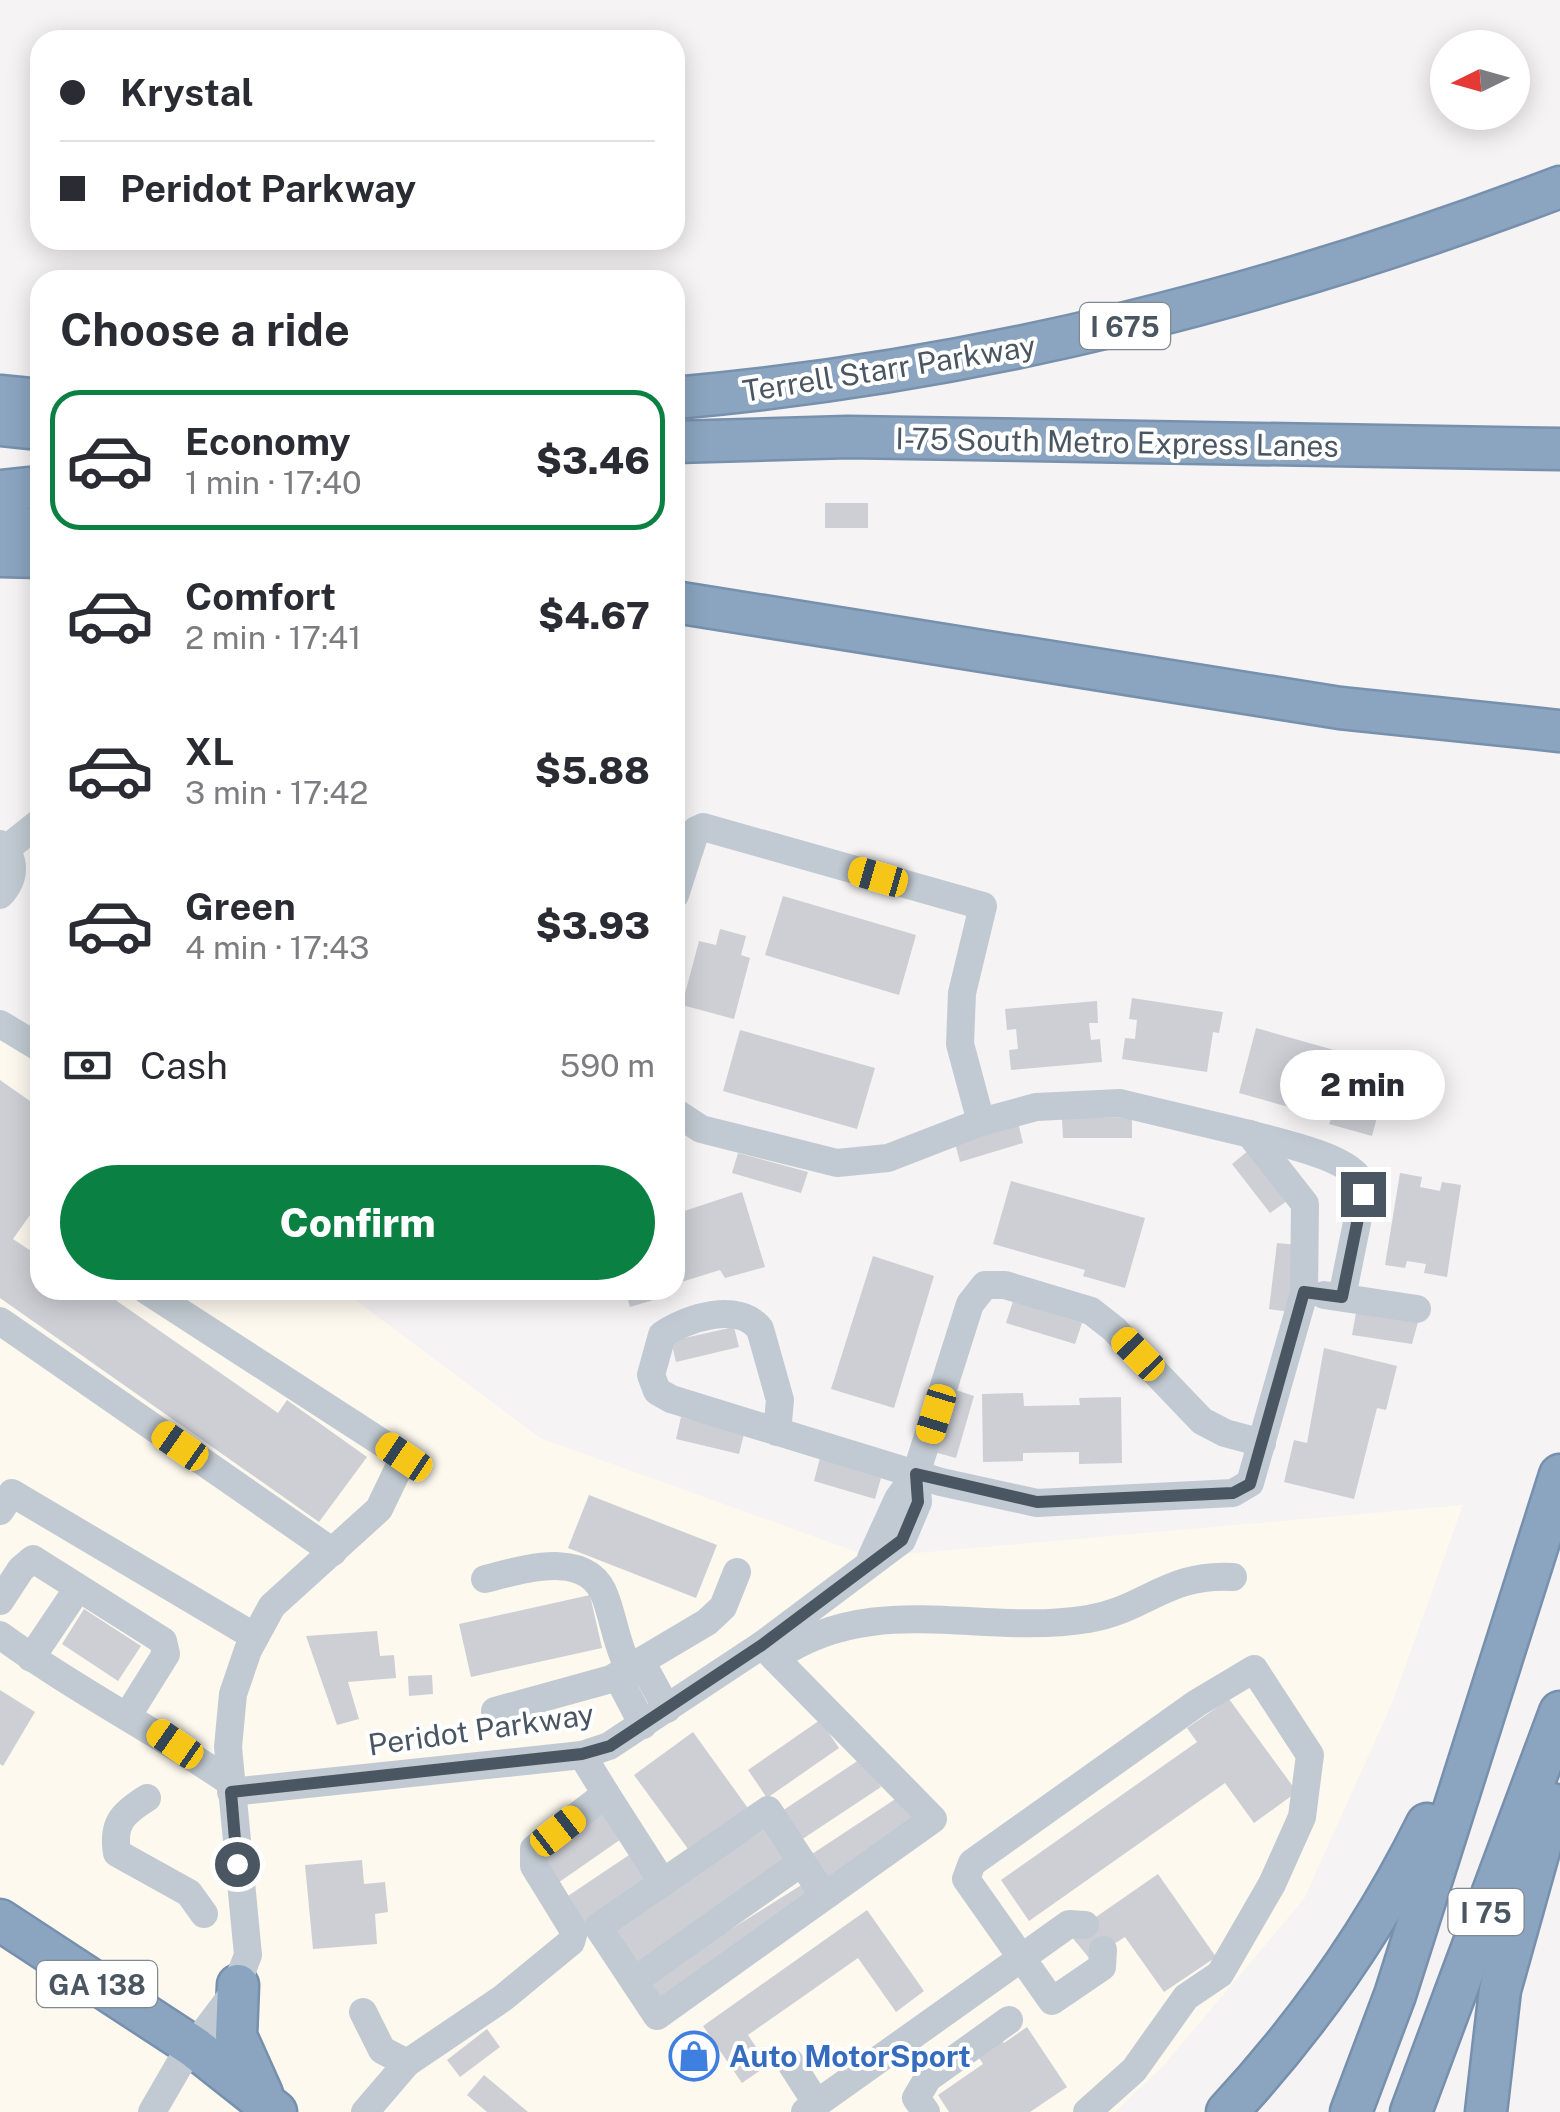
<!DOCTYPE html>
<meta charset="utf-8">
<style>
:root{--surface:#fff;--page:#f7f7f7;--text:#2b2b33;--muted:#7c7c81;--line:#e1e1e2;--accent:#0b8043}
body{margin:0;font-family:"Public Sans",sans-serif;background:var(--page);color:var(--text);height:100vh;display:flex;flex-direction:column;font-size:38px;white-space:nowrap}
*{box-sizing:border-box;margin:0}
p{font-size:32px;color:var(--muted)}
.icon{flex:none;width:55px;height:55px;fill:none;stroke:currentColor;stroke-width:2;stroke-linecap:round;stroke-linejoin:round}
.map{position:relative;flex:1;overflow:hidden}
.side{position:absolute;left:30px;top:270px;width:655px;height:1030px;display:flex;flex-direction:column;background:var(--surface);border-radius:30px;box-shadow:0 5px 25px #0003}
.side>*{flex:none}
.top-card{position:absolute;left:30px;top:30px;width:655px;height:220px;border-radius:30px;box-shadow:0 5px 25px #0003;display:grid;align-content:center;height:220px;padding:0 30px;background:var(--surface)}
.needle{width:65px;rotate:265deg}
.fabs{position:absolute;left:1430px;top:30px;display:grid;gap:20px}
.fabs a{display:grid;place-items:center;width:100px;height:100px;border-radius:50%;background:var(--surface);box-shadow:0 5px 25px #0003;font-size:50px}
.end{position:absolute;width:45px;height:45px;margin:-22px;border:12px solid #4a5661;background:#fff;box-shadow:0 0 0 5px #fff}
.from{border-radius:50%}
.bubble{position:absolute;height:70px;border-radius:35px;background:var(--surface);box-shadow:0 5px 25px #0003;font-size:32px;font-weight:800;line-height:70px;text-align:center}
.car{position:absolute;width:30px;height:60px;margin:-30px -15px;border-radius:12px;box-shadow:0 0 8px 2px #0007;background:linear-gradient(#f5c518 24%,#345 0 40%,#f5c518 0 76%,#345 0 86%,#f5c518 0)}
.top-card b{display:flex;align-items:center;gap:35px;height:95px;font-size:38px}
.top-card b+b{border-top:2px solid var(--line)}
.top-card i{width:25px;height:25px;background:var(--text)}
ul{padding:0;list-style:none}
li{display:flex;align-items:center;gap:30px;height:140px;margin:0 20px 15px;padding:0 10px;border:5px solid transparent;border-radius:30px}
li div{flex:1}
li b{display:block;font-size:38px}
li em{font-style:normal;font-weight:800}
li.current{border-color:var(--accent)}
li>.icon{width:90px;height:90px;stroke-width:1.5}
h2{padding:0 30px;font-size:45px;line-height:120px}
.pay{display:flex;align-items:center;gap:25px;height:110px;padding:0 30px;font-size:38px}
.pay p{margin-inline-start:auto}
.button{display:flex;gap:20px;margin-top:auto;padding:20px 30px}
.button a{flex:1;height:115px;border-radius:60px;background:var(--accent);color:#fff;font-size:40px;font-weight:800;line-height:115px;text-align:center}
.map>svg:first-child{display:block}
.commercial{fill:#fdf9ef}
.building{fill:#cdcfd5}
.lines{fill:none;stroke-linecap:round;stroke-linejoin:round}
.highway-casing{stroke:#7690ad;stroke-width:45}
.minor{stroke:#c1cad2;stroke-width:28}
.highway{stroke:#8ba5c1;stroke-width:40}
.route{stroke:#4a5661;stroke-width:12}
.labels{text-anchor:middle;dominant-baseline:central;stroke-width:8;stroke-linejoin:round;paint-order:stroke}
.shield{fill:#fff;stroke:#808990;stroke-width:2.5}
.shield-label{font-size:28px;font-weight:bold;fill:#4a5661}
.street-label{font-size:30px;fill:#4a5661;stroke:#fff}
.shop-label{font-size:30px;font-weight:bold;fill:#366cbe;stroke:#fff;text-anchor:start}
</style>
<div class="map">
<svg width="1560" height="2112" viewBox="0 0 1560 2112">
<rect width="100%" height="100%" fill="#f5f3f3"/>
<path class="commercial" d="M0,1033L40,1063V1290H342L540,1438L871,1557L1463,1505L1393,1701L1304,1899L1164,2065L1115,2112H0Z"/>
<g class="building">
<rect x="825" y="503" width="43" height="25"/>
<path d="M783,896L916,935L899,995L765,955Z"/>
<path d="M720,929L746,936L741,955L750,958L734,1019L682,1005L699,941L716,945Z"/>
<path d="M1132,998L1223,1012L1219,1033L1213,1032L1207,1072L1122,1059L1125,1038L1135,1039L1137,1020L1129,1019Z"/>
<path d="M1097,1001L1098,1023H1089L1091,1040L1100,1039L1102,1062L1011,1070L1009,1050L1018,1049L1016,1029L1007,1030L1005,1009Z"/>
<path d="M1256,1028L1391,1066L1372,1136L1329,1124L1331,1119L1239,1093Z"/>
<path d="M740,1030L875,1068L857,1129L723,1091Z"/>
<path d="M0,1080L40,1108V1201L13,1239L40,1257V1290H101L278,1413L287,1400L367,1457L319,1522L0,1298Z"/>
<path d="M1132,1117V1138H1063L1062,1118Z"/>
<path d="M1018,1122L1023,1143L960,1162L955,1143Z"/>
<path d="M1248,1151L1287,1201L1270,1213L1232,1164Z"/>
<path d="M738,1153L808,1172L801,1193L732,1173Z"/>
<path d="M1400,1173L1422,1177L1420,1187L1440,1191L1442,1182L1461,1185L1447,1277L1424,1273L1426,1264L1407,1261L1405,1268L1385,1265Z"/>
<path d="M1011,1181L1145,1218L1125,1288L1083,1276L1085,1270L993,1244Z"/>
<path d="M742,1192L765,1267L725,1278L720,1270L675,1284V1214Z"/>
<path d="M1277,1243L1298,1245L1290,1312L1269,1309Z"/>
<path d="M873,1256L934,1276L894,1408L831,1389Z"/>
<path d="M625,1290H669L670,1295L630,1307Z"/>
<path d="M1013,1301L1082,1323L1075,1344L1006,1323Z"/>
<path d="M1356,1313L1418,1322L1412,1344L1352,1335Z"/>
<path d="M734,1327L739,1347L676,1362L671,1341Z"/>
<path d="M1324,1348L1397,1366L1386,1410L1377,1408L1354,1499L1284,1482L1294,1440L1307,1443Z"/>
<path d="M953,1389L974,1396L956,1458L934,1452Z"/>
<path d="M1023,1393L1024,1406L1080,1405L1079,1398L1121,1397L1122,1463L1079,1464V1452L1023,1453V1461L983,1462L982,1394Z"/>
<path d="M681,1417L744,1434L739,1454L676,1439Z"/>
<path d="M820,1458L881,1478L875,1499L814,1481Z"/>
<path d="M589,1495L717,1545L696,1598L568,1548Z"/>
<path d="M590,1595L602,1648L471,1677L459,1624Z"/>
<path d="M84,1609L141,1646L118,1681L62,1644Z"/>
<path d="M377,1631L380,1656L394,1655L396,1678L348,1682L359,1719L337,1725L306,1636Z"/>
<path d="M432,1675L433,1694L409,1696L408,1676Z"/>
<path d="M0,1690L35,1712L3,1766L0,1764Z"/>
<path d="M1229,1699L1297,1792L1254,1823L1225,1783L1029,1921L1001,1880L1197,1742L1187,1728Z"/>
<path d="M820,1720L839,1748L767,1798L748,1770Z"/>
<path d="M693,1732L750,1811L691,1853L634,1775Z"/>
<path d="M862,1758L881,1787L798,1842L779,1813Z"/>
<path d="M903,1794L921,1823L827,1885L809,1856Z"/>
<path d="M605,1810L624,1837L555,1885L537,1858Z"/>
<path d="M765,1829L790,1867L638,1967L613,1929Z"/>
<path d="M635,1851L654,1879L583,1926L565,1898Z"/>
<path d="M362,1860L364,1884L385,1882L388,1912L375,1914L377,1944L313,1949L305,1865Z"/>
<path d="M1158,1874L1216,1957L1164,1992L1125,1937L1090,1959L1070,1935Z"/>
<path d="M803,1884L814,1902L661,1998L650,1980Z"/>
<path d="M867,1910L924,1991L896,2012L858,1958L748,2035L768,2065L742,2083L703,2026Z"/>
<path d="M1027,2027L1067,2087L1030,2112H949L938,2095L983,2064L976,2053L1000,2037L1004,2043Z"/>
<path d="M487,2029L500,2047L460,2077L447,2060Z"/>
<path d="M484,2075L528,2112H487L467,2095Z"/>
</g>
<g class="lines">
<g class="highway-casing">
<g id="highway">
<path d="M0,396L40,400"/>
<path d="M675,398C981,371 1273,296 1560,187"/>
<path d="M0,425L40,429"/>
<path d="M675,442L848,437L1560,449"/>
<path d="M0,491L40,487"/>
<path d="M0,527L40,529"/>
<path d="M0,556L40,557"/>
<path d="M675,602L1340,708L1560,731"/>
<path d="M0,1920L194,2047L276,2112"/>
<path d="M238,1985L236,2036L262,2094"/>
<path d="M1227,2112C1308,2025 1374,1931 1427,1824"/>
<path d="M1351,2112L1395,1995L1560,1475"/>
<path d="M1411,2112L1560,1712"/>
<path d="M1486,2112L1500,1990L1552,1804"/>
</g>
</g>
<g class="minor">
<path d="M0,844C17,860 15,879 0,895"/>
<path d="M6,849L40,822"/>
<path d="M675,895L696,830L703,827L983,906L962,993L960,1044L981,1122"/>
<path d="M0,1024L40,1048"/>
<path d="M675,1112L701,1129L837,1163L888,1158L981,1122L1036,1107L1120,1103L1250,1134L1305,1204L1304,1293L1250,1483L1233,1493L1037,1503L941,1482L671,1399L657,1391L651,1375L662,1335C686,1318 739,1301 760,1329L780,1400L777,1432"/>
<path d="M1250,1134C1279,1143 1358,1157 1364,1188L1342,1297"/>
<path d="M146,1290L404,1457L379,1509L272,1606L248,1650L233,1694L228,1747L248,1955L233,1994L178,2067L152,2112"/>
<path d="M1324,1295L1417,1309"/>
<path d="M0,1321L333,1552"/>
<path d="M0,1511L12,1493L255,1637"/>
<path d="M871,1558L898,1499L916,1474L970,1304L985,1285H1005L1091,1311L1114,1329L1202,1421L1225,1433L1262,1443"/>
<path d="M485,1579C522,1570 589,1547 606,1599C614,1622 617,1645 628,1667"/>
<path d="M0,1601L21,1569L33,1559L163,1641L166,1654L128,1715"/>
<path d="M0,1635C74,1689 154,1730 230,1782"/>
<path d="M762,1645L933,1819L657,2016L598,1927L768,1810L824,1896"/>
<path d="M31,1658L78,1588"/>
<path d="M775,1658C875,1589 980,1637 1088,1619C1145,1610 1167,1573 1233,1577"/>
<path d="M495,1711L611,1679L707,1622L723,1607L737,1572"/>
<path d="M643,1725L622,1685L628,1667L648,1674L667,1709"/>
<path d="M231,1792L582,1755L609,1746L762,1645L902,1540L918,1502L916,1474"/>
<path d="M606,1794L663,1883"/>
<path d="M147,1798C123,1813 112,1823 117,1853L189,1893L204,1914"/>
<path d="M634,1981L802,1862"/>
<path d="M363,2012L382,2050L407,2063"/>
<path d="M790,2062L817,2104"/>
<path d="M365,2112L407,2063L503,1998L571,1942L574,1931L534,1866V1849L606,1794L582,1755"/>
<path d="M805,2112L1069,1924L1085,1925"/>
<path d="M926,2112L916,2098L928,2078L1009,2020"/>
<path d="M1087,2112L1134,2070L1186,1997L1220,1974L1272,1884L1302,1817L1310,1755L1254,1669L1197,1703L972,1863L966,1879L1052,2001L1102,1967L1103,1950"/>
</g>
<use href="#highway" class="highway"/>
</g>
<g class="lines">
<path class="route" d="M237,1864L231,1792L582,1754L610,1746L762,1645L902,1540L918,1502L916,1474L1037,1502L1233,1493L1250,1484L1304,1292L1342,1297L1363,1194"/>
</g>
<defs>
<g id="shop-ring" transform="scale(2.5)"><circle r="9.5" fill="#fff" stroke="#3f7fe0" stroke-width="1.5"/><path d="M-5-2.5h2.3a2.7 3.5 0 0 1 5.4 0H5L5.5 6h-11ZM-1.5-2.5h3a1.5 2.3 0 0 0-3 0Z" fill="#3f7fe0"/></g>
</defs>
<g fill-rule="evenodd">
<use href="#shop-ring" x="694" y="2056"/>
</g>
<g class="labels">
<g class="shield">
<rect x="1080" y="303" width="90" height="46" rx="8"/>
<rect x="1448.5" y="1889" width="75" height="46" rx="8"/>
<rect x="37" y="1961" width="120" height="46" rx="8"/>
</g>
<g class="shield-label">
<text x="1125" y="326">I 675</text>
<text x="1486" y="1912">I 75</text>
<text x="97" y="1984">GA 138</text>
</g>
<g class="street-label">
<text transform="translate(889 368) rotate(-9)">Terrell Starr Parkway</text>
<text transform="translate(1117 442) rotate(1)">I-75 South Metro Express Lanes</text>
<text transform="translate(481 1729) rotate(-8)">Peridot Parkway</text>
</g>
<g class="shop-label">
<text x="729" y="2056">Auto MotorSport</text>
</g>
</g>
</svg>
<div class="fabs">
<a><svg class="needle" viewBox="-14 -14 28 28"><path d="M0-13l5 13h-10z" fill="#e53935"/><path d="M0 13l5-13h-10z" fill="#7c7c81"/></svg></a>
</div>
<i class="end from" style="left:237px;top:1864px"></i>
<i class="end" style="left:1363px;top:1194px"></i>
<div class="bubble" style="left:1280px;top:1050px;width:165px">2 min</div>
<i class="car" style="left:878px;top:877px;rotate:286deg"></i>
<i class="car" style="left:1138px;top:1354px;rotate:316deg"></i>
<i class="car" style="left:936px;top:1414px;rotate:197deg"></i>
<i class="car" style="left:180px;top:1446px;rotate:305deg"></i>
<i class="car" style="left:404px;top:1457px;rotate:304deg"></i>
<i class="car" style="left:175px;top:1744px;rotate:305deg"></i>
<i class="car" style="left:558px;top:1831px;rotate:52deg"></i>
<div class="top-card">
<b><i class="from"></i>Krystal</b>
<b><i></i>Peridot Parkway</b>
</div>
<section class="side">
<h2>Choose a ride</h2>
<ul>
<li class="current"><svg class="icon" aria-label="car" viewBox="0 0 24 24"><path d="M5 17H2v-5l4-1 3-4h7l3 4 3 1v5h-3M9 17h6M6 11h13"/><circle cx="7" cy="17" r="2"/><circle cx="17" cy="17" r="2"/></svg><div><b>Economy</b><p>1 min · 17:40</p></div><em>$3.46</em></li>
<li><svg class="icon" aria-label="car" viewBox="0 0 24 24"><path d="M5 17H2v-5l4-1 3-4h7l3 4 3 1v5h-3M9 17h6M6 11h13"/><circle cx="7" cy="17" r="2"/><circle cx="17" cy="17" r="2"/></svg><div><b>Comfort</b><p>2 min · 17:41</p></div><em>$4.67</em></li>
<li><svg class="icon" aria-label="car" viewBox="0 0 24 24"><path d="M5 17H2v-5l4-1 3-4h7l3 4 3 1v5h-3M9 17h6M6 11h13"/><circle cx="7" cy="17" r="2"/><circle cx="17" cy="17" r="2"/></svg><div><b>XL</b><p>3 min · 17:42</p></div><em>$5.88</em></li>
<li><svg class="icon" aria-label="car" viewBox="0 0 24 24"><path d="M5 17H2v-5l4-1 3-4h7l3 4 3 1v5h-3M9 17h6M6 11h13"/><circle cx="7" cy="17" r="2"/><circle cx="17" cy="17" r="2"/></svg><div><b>Green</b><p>4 min · 17:43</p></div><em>$3.93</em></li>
</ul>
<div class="pay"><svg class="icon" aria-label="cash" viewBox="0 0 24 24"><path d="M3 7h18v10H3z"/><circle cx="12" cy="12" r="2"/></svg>Cash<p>590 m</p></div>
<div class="button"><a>Confirm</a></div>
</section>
</div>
